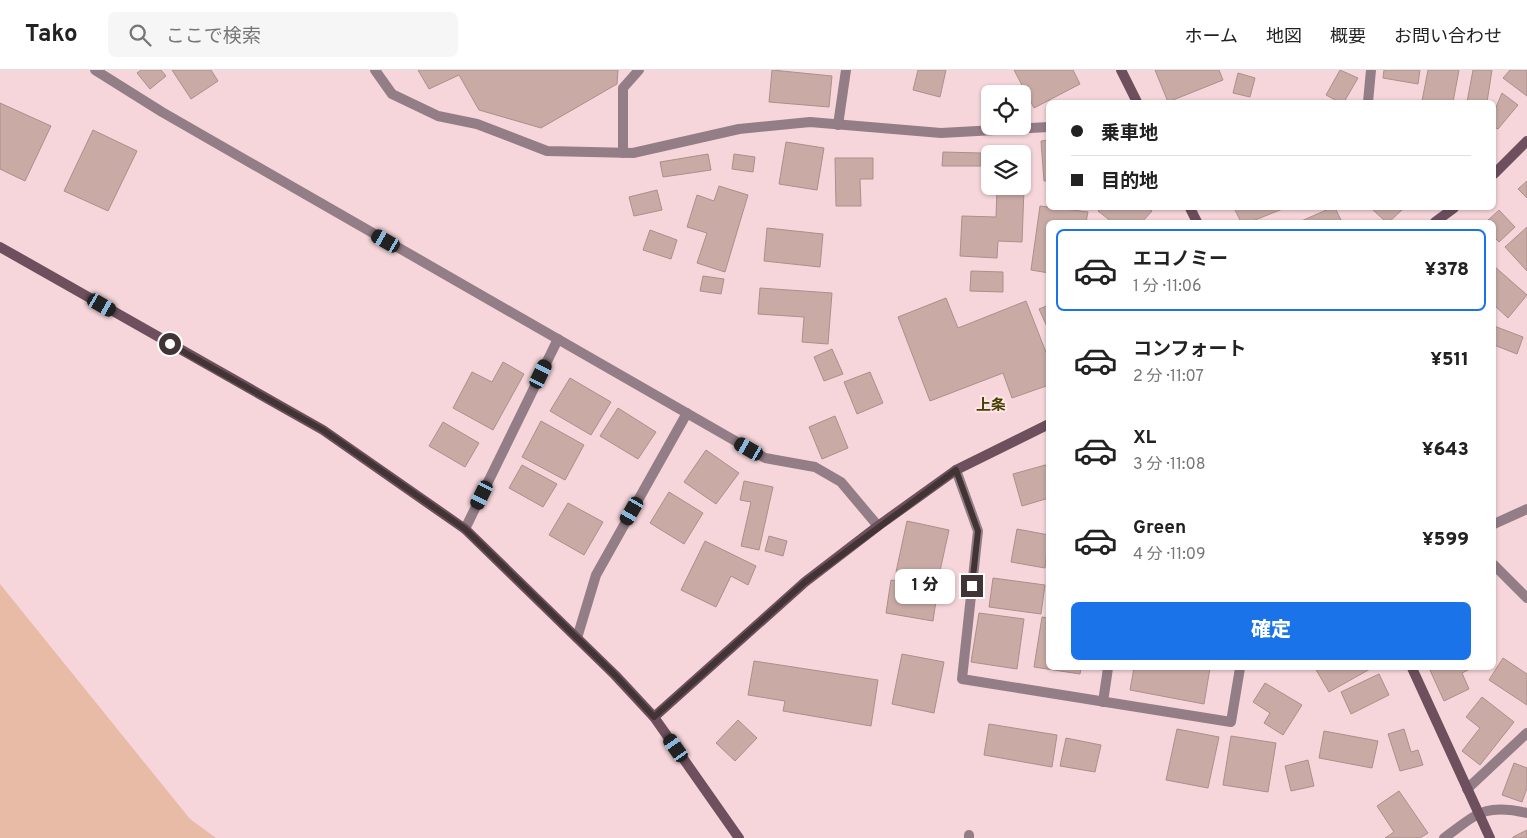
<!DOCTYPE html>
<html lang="ja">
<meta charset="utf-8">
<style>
:root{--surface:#fff;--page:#f6f6f6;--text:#222;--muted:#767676;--line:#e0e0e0;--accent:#1a73e8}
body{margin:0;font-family:Overpass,"Noto Sans JP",sans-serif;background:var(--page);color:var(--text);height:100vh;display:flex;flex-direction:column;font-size:19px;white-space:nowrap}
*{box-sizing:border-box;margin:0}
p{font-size:16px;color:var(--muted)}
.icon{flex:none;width:28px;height:28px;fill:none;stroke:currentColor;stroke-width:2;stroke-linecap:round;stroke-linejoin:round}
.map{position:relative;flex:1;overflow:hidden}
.details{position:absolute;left:1046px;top:150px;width:450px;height:450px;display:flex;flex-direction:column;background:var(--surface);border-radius:8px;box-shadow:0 1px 4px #0004}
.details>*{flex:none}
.top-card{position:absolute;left:1046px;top:30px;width:450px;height:110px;border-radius:8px;box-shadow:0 1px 4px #0004;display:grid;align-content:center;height:110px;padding:0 25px;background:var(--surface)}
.tools{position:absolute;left:981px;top:15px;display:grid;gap:10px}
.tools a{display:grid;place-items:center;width:50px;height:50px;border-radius:8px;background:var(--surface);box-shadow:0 1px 4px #0004;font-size:25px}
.end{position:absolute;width:22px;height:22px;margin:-11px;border:6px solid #403435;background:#fff;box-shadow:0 0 0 2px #fff}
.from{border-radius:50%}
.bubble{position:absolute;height:35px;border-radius:8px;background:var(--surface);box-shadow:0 1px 4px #0004;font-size:16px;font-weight:800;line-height:35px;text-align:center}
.car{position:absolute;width:15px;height:30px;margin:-15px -8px;border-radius:6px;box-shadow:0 0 4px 1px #0007;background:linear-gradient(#222 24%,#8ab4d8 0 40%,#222 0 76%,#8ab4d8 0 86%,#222 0)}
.top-card b{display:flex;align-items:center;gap:18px;height:48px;font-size:19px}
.top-card b+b{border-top:1px solid var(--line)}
.top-card i{width:12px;height:12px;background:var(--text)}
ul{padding:9px 0 0;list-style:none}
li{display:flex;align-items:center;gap:15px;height:82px;margin:0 10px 8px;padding:0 15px;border:2px solid transparent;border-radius:8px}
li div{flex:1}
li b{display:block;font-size:19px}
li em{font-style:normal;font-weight:800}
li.on{border-color:var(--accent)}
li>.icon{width:45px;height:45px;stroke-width:1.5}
.action{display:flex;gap:10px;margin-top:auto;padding:10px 25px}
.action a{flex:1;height:58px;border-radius:8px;background:var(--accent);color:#fff;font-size:20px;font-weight:800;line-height:58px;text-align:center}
header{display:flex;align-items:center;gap:30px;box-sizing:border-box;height:70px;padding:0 25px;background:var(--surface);border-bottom:1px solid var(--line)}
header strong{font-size:24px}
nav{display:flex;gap:28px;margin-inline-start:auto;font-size:18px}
.search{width:350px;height:45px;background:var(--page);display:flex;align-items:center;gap:12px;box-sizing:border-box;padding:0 18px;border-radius:8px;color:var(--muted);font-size:19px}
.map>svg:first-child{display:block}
.green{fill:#e7bba5}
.building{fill:#c9aaa5;stroke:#ac8f8a}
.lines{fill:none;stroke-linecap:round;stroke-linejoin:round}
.street{stroke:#937d87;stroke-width:10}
.secondary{stroke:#6d4f5d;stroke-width:10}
.route{stroke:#403435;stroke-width:6}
.labels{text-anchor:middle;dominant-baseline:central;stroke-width:4;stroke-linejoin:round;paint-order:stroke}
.neighbourhood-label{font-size:15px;font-weight:bold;fill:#454100;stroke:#ffe5e8}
</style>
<header>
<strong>Tako</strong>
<div class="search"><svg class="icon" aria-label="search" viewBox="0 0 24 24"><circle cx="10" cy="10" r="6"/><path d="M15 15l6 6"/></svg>ここで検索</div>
<nav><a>ホーム</a><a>地図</a><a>概要</a><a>お問い合わせ</a></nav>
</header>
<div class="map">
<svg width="1527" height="768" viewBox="0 0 1527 768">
<rect width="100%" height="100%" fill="#f6d6da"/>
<path class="green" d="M0,514L190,749L216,768H0Z"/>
<g class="building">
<path d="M141,0H161L166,6L150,19L137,3Z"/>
<path d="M172,0H211L218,11L191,29Z"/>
<path d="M418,0H618L617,14L541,58L479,40L459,5L429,19Z"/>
<path d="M772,0L832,6L829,37L769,32Z"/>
<path d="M918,0H946L940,27L913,20Z"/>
<path d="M1014,0H1073L1080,14L1034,38Z"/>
<path d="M1155,0H1219L1223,10L1168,32Z"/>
<path d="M1340,0L1358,8L1344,32H1339L1326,25Z"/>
<path d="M1384,0H1420L1418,14L1383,8Z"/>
<path d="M1428,0H1459L1453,32L1422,31Z"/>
<path d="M1473,0H1492L1487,32H1467Z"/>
<path d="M1510,0H1527V26L1503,8Z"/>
<path d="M1238,3L1255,8L1250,27L1233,23Z"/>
<path d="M1502,23L1518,35L1498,59L1494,57V42Z"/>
<path d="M0,33L51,56L25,111L0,99Z"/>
<path d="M93,60L137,81L108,141L64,121Z"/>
<path d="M1049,70V111H1044L1041,71Z"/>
<path d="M786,72L824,78L817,120L779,114Z"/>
<path d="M943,82L981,83V96H942Z"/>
<path d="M708,84L711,100L663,107L660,92Z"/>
<path d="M734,84L755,87L753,102L732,99Z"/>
<path d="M835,88H873V109H860L861,136H836Z"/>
<path d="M1527,111V128L1518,119Z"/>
<path d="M719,116L748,125L725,202L697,193L707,163L687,157L697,125L714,131Z"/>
<path d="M997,118L1024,119L1022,172L998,171L997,188L960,186L962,146L996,147Z"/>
<path d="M657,120L662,140L634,146L629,127Z"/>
<path d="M1040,136L1088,142L1086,152H1049V203L1031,200Z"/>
<path d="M1102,138H1147L1152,141L1142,152H1112L1098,141Z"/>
<path d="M1234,138H1285L1250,152H1241Z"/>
<path d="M1331,138H1335L1342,152H1299Z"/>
<path d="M1371,138H1404L1389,152H1386Z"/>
<path d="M1499,140L1515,157L1499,172L1494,167V152H1486Z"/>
<path d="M1527,157V201L1505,177Z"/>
<path d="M767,158L823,164L820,197L764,191Z"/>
<path d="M650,160L677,170L671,189L643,180Z"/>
<path d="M1494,196L1527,225L1508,248L1494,235Z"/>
<path d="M971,201L1003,202V222L970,221Z"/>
<path d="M703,206L724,209L721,224L700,221Z"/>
<path d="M760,218L832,223L828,274L802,272L804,247L758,244Z"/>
<path d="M946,228L958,258L1026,231L1049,290V315L1012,328L1003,303L930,331L898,247Z"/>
<path d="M1049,235V261L1039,239Z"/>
<path d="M1494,256L1523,267L1517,284L1494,275Z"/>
<path d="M832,279L843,304L824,311L814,287Z"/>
<path d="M503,292L524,304L493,360L453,338L472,302L492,312Z"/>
<path d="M870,302L883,333L857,344L844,312Z"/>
<path d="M570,308L611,332L591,365L550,341Z"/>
<path d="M618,338L656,362L638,389L600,366Z"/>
<path d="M835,346L848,378L822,389L809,357Z"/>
<path d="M541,351L584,375L565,410L522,387Z"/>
<path d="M443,352L479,373L465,397L429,376Z"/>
<path d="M706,380L739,403L716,434L684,412Z"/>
<path d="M1049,394V428L1022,436L1013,404Z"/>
<path d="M522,395L557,414L543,437L509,418Z"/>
<path d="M744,411L773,417L759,480L741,476L751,432L740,430Z"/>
<path d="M669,422L703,443L684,474L650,453Z"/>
<path d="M568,433L603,452L584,485L549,465Z"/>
<path d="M907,451L949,460L938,510L896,502Z"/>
<path d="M1017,459L1049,465L1045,498L1011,492Z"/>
<path d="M769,466L787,471L783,486L765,481Z"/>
<path d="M705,471L756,496L748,515L731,506L716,537L681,520Z"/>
<path d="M993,508L1045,515L1041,544L989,537Z"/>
<path d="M891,510L938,517L933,551L886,543Z"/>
<path d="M979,543L1024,549L1017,599L971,592Z"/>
<path d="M1042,547L1049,548V598H1081L1080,604L1034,597Z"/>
<path d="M902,584L944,592L934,643L892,634Z"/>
<path d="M1503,588L1527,604V635L1489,610Z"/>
<path d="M754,591L878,610L871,656L783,641L785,631L748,625Z"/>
<path d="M1134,598H1210L1204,634L1130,620Z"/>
<path d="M1315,598H1372L1329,622Z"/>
<path d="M1429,598H1472L1462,603L1469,619L1444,631Z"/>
<path d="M1379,604L1389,625L1351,644L1341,622Z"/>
<path d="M1265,613L1302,635L1283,665L1264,653L1270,643L1253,632Z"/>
<path d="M1482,627L1514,652L1480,695L1462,681L1480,658L1466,647Z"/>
<path d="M738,650L757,668L735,691L716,673Z"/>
<path d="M989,654L1057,665L1052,697L984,685Z"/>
<path d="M1177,659L1219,667L1208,718L1166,710Z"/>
<path d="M1404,659L1411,682L1418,680L1423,695L1400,701L1388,664Z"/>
<path d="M1324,661L1378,671L1372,698L1319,688Z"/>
<path d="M1231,666L1276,673L1268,722L1223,715Z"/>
<path d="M1066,668L1101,675L1095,702L1060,696Z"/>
<path d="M1308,690L1314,716L1291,721L1285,696Z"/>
<path d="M1514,693L1527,698V718L1522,732L1502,725Z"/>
<path d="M1399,721L1428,763L1420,768H1385L1394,762L1377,736Z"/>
<path d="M1527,760V768H1513V767Z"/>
</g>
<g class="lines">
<g class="street">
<path d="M95,0L162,42L765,388L815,397L841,412L878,456"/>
<path d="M375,0L392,24L438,46L477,54L547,81L633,83L739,59L810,52L941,63L1049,57"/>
<path d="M1368,32L1371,0"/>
<path d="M838,55L846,0"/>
<path d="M623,83V18L639,0"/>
<path d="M956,400L978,461L962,609L1231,652L1240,598"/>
<path d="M1494,454L1527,439"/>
<path d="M465,459L558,269"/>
<path d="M1494,495L1527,528"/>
<path d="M577,568L596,505L687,343"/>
<path d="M1103,632L1108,598"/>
<path d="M1467,719L1527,663"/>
<path d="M969,768V765"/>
<path d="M1444,768C1477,744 1484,733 1527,743"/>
</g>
<g class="secondary">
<path d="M1121,0L1137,32"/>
<path d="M1494,104L1527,71"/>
<path d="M1190,138L1197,152"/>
<path d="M1435,152L1454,138"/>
<path d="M0,177L323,360L465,459L615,605L654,647L739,768"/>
<path d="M1412,598L1490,768"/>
<path d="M654,647L805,512L878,456L956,400L1049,354"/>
</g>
</g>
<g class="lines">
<path class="route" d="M170,274L323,360L465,459L615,605L654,647L805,512L956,400L978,461L972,516"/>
</g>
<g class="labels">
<g class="neighbourhood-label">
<text x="991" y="336">上条</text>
</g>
</g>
</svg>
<div class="tools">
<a><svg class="icon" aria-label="locate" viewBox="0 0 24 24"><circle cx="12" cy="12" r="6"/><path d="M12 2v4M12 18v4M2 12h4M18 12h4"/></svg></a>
<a><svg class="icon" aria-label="layers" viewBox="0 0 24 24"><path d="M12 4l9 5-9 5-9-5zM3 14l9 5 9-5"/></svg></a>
</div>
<i class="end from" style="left:170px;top:274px"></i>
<i class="end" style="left:972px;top:516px"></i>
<div class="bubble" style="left:895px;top:499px;width:60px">1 分</div>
<i class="car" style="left:386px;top:171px;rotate:300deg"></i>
<i class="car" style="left:102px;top:235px;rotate:120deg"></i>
<i class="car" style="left:541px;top:304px;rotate:26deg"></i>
<i class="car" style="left:749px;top:379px;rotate:300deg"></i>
<i class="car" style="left:482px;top:425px;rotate:206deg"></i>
<i class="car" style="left:632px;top:441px;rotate:210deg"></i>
<i class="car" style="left:676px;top:678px;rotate:325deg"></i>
<div class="top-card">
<b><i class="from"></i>乗車地</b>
<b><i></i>目的地</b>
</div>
<section class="details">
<ul>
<li class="on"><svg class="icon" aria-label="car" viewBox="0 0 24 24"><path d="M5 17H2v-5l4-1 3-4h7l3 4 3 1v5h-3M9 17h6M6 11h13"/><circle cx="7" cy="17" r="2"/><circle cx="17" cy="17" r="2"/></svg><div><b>エコノミー</b><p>1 分 · 11:06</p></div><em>¥378</em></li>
<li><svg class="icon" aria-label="car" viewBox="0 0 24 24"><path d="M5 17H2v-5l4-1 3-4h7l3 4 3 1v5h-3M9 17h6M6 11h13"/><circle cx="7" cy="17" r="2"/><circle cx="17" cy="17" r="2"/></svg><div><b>コンフォート</b><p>2 分 · 11:07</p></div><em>¥511</em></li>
<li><svg class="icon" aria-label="car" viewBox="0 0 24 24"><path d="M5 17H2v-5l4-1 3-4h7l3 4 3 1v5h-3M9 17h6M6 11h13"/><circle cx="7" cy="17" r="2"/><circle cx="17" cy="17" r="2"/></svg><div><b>XL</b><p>3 分 · 11:08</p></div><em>¥643</em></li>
<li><svg class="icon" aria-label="car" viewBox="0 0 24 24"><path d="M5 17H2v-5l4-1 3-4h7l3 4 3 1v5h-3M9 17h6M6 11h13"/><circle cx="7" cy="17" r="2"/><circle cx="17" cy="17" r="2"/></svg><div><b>Green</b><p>4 分 · 11:09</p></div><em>¥599</em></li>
</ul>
<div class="action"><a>確定</a></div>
</section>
</div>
